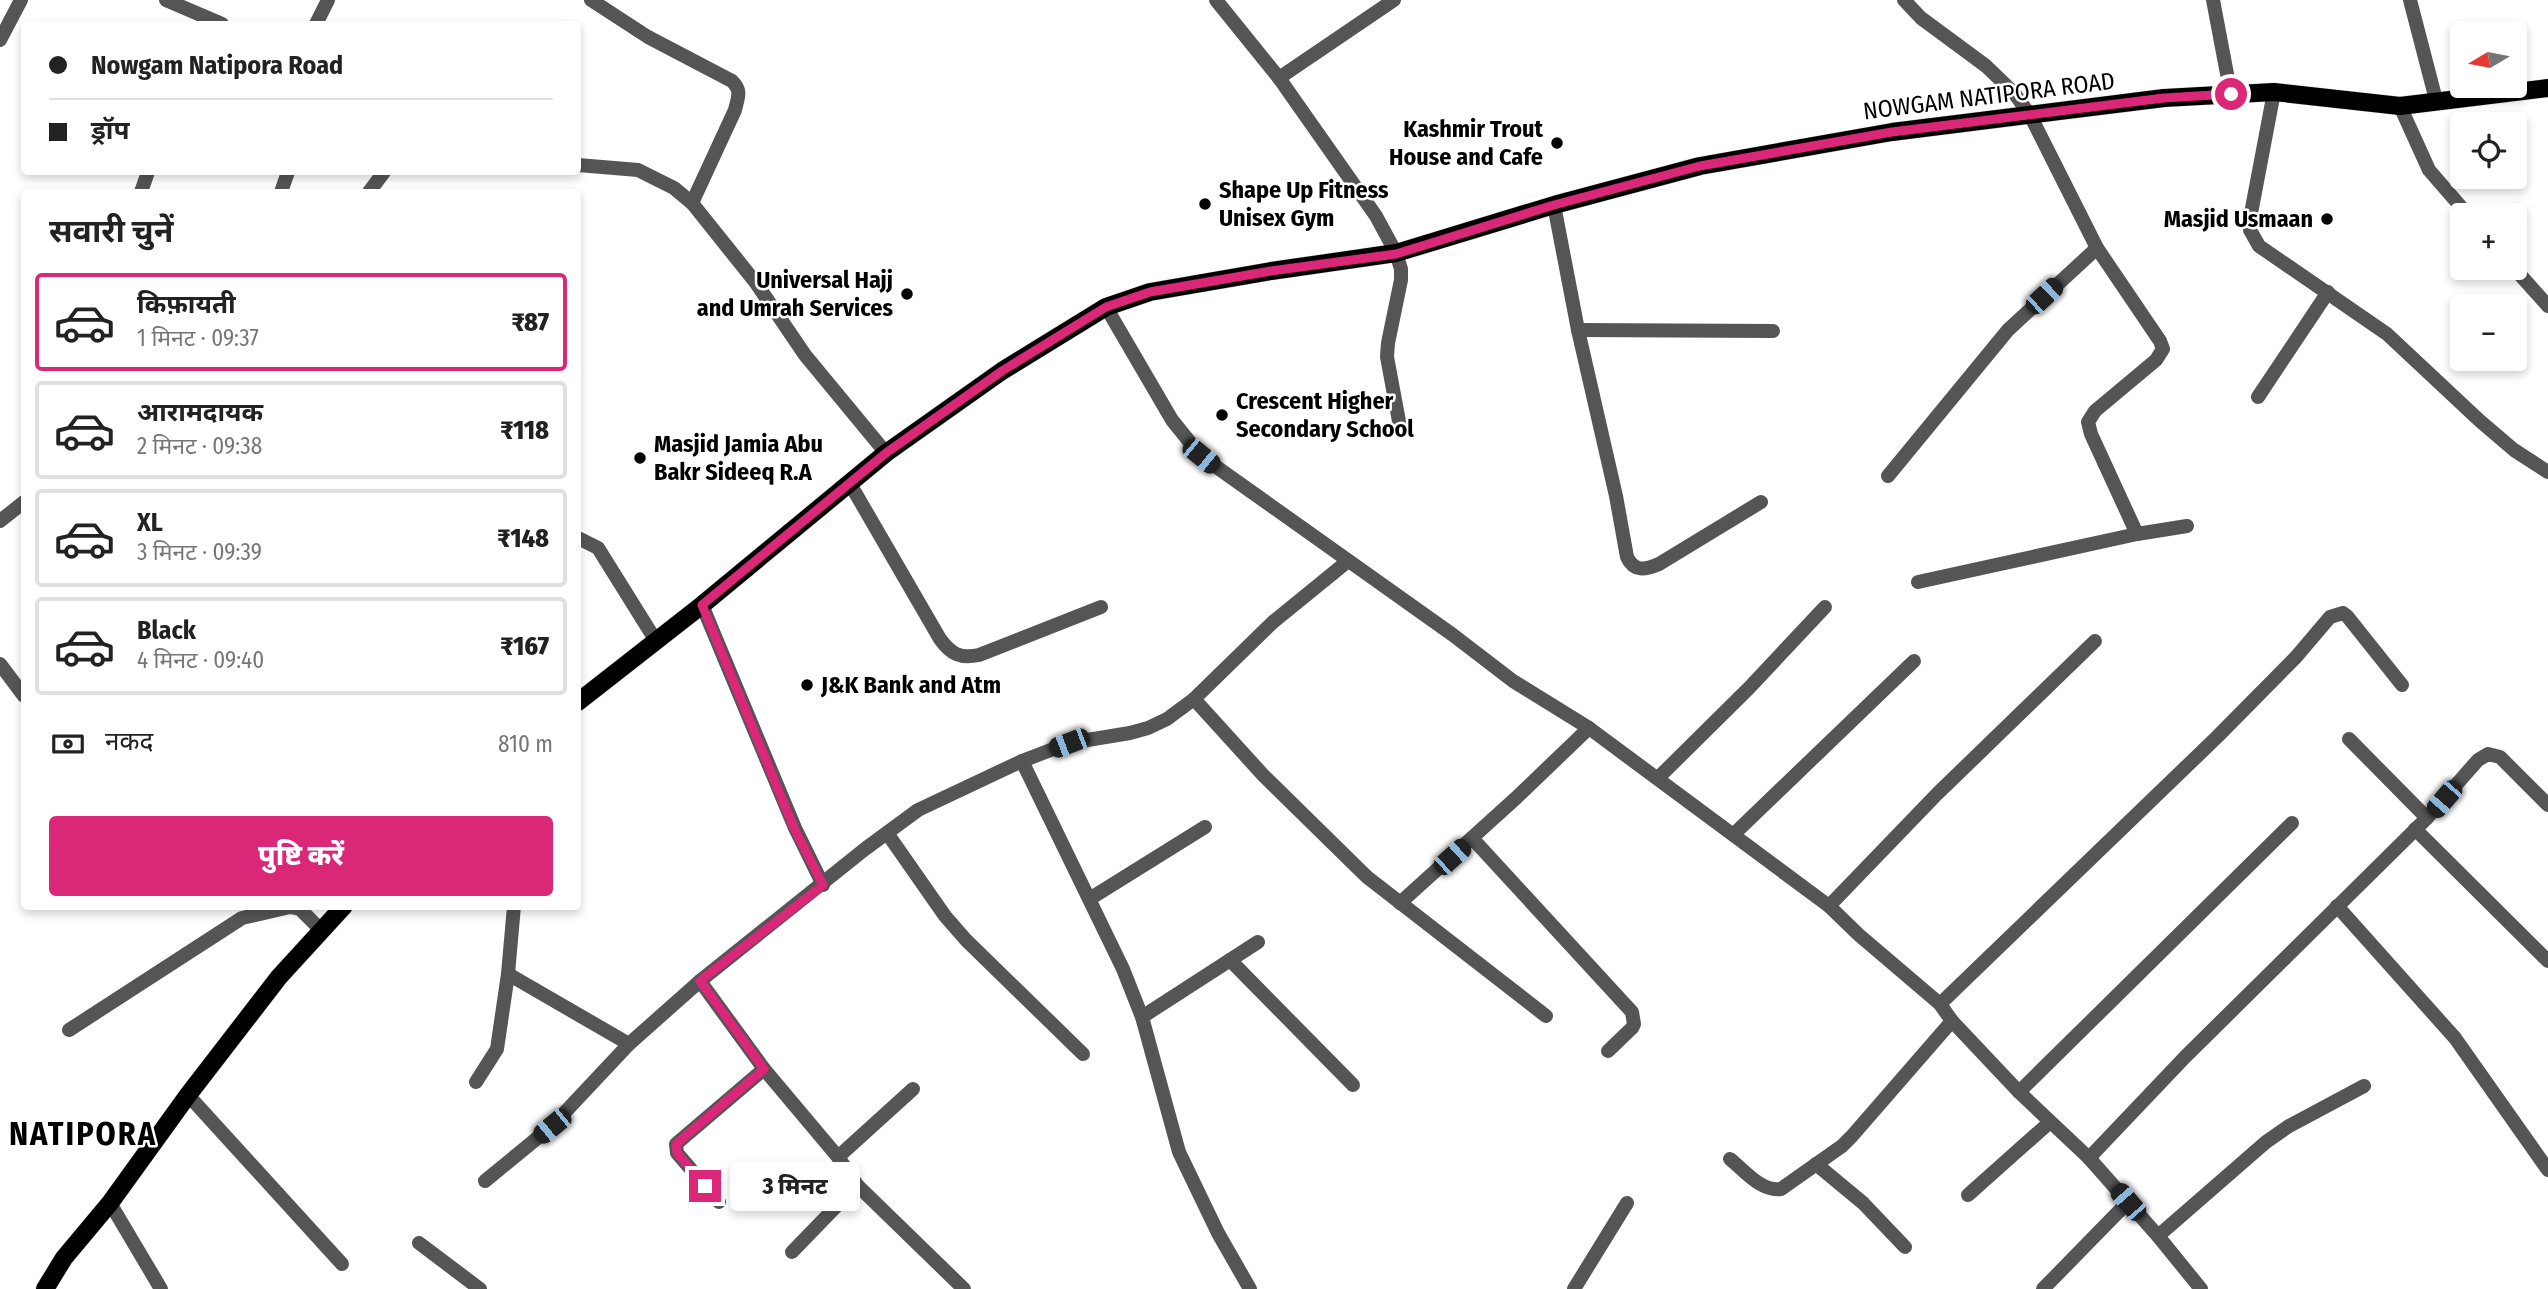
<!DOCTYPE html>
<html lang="hi">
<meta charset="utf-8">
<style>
:root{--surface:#fff;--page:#f6f6f6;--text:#222;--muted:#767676;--line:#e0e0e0;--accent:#db2777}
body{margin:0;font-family:"Fira Sans Condensed","Noto Sans Devanagari",sans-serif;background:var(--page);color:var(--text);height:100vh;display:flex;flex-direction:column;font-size:26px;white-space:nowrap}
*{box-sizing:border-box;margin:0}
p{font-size:23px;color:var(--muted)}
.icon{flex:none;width:38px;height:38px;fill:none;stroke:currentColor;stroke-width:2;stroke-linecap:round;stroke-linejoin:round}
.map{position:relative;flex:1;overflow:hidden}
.side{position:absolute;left:21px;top:189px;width:560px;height:721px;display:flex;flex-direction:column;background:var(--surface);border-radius:7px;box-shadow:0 4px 10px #0003}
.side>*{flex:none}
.top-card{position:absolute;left:21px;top:21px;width:560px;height:154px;border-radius:7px;box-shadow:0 4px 10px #0003;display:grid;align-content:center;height:154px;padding:0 28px;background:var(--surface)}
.needle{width:46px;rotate:260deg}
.controls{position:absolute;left:2450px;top:21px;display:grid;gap:14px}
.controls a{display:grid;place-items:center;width:77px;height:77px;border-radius:7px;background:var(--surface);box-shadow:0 4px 10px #0003;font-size:35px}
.end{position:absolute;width:32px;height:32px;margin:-16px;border:9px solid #db2777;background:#fff;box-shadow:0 0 0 4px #fff}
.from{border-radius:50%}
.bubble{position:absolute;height:49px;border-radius:7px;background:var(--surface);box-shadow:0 4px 10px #0003;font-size:23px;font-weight:800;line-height:49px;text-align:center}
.car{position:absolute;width:21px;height:42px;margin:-21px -10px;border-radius:9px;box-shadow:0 0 5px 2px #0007;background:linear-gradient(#222 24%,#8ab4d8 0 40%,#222 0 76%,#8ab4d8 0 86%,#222 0)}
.top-card b{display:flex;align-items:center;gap:24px;height:66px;font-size:26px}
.top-card b+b{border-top:2px solid var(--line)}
.top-card i{width:18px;height:18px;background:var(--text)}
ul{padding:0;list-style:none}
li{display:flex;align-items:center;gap:21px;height:98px;margin:0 14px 10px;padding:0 14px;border:4px solid var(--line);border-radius:7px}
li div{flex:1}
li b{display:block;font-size:26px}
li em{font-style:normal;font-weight:800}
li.active{border-color:var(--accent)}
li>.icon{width:63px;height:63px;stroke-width:1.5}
h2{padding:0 28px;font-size:32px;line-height:84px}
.pay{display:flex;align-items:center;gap:18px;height:77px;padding:0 28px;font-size:26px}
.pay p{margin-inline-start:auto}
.primary-button{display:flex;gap:14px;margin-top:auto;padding:14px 28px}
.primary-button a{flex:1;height:80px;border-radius:7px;background:var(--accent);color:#fff;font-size:28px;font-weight:800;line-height:80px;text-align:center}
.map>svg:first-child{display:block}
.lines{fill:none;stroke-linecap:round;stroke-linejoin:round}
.primary-casing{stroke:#dbdbdb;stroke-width:19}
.street{stroke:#555;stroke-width:14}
.primary{stroke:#000;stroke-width:18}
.route{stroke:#db2777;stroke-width:9}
.poi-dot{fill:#000;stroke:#fff;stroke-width:2.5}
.labels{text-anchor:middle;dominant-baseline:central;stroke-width:5;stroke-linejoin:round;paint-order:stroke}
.street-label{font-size:24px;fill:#000;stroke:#fff}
.poi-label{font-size:24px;font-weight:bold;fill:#000;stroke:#fff;text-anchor:start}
.district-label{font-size:32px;font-weight:bold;letter-spacing:2px;fill:#000;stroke:#fff}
</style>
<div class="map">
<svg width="2548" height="1289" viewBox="0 0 2548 1289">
<rect width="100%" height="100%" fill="#fff"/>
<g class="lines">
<g class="primary-casing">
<g id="primary">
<path d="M578,702L702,605L886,453L1002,371L1106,307L1150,292L1271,271L1396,253L1554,205L1700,166L1892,132L2164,98L2274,92L2400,106L2548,88"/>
<path d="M45,1289L64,1258L110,1203L188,1095L279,977L344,906"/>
</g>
</g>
<g class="street">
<path d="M166,0L222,24"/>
<path d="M591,0L648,37L732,81C742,91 738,97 735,110L692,203"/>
<path d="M1216,0L1279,78L1376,216L1396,253L1401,269V280L1388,343L1387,357L1401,432"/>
<path d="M1904,0L1921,18L1986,66L2014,93L2030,115L2097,248L2160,341L2163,349L2156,360L2095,411L2088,422L2091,434L2137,534"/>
<path d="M2213,0L2231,95"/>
<path d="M2410,0L2436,100"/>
<path d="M316,24L328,0"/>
<path d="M0,40L21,0"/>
<path d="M1279,78L1394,0"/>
<path d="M2274,92L2249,224L2250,230L2259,246L2387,334L2480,421L2514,450L2548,472"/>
<path d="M2400,106L2429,170L2468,215"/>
<path d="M578,165L638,170L674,188L692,203L756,283L805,355L886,453"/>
<path d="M141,192L148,172"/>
<path d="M281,192L288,172"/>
<path d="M369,192L384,172"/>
<path d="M1554,205L1578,330L1616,496L1627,557C1634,572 1645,570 1659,564L1761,502"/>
<path d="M2514,268L2548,306"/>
<path d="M1106,307L1172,420L1201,456L1453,635L1513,681L1589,728L1829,906L1859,935L1940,1004L1952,1021L2019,1092L2089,1158L2158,1236L2201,1289"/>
<path d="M1578,330L1773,331"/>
<path d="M2258,397L2328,292"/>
<path d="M1888,476L2008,330L2097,248"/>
<path d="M849,482L940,639C951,654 960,659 979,655L1101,607"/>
<path d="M0,521L24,502"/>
<path d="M578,538L598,548L656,641"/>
<path d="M1918,582L2137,534L2187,526"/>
<path d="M702,605L795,828L823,885"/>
<path d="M0,664L24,696"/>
<path d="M1194,699L1263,775L1367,877L1546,1016"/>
<path d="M2349,739L2427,818"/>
<path d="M1022,761L1123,969L1142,1017L1179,1152L1218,1233L1250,1289"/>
<path d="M1658,778L1749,688L1825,607"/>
<path d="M2415,829L2548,961"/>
<path d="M887,833L945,916L966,940L1083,1054"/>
<path d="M1734,834L1914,661"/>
<path d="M1472,838L1632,1012L1634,1024L1632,1028L1608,1051"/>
<path d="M1091,898L1205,827"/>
<path d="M1400,903L1516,798L1589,728"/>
<path d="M1829,906L1937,794L2095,641"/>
<path d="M2337,906L2455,1038L2548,1170"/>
<path d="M1230,960L1353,1085"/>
<path d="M508,974L629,1044"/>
<path d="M700,981L764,1069L838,1157L857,1185L964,1289"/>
<path d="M1940,1004L2218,736L2296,657L2330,617L2343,613L2347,616L2402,685"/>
<path d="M1142,1017L1258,942"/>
<path d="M69,1030L242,918L290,907L300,909L322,931"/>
<path d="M476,1082L497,1049L508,974L514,906"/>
<path d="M2019,1092L2292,823"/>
<path d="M188,1095L342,1264"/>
<path d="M838,1157L913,1089"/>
<path d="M2089,1158L2185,1057L2427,818L2478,760L2488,754L2500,757L2548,805"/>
<path d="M1730,1159C1744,1170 1761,1192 1781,1189L1842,1146L1852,1136L1952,1021"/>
<path d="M1816,1164L1863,1203L1905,1247"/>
<path d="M485,1181L552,1126L629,1044L700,981L865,849L918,810L1022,761L1069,743L1130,733L1148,728L1167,719L1194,699L1273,622L1348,561"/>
<path d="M1968,1195L2050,1122"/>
<path d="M719,1202L677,1153L676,1144L764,1069"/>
<path d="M110,1203L161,1289"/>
<path d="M2158,1236L2266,1142L2289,1126L2364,1086"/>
<path d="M419,1243L480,1289"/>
<path d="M792,1252L857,1185"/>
<path d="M1574,1289L1627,1203"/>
<path d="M2043,1289L2128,1202"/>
</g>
<use href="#primary" class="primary"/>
</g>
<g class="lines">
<path class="route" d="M705,1186L677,1153L676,1144L764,1069L700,981L823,885L794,828L702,605L886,453L1002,371L1106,307L1150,292L1271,271L1396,254L1554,205L1700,166L1892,132L2164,98L2231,94"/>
</g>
<g class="poi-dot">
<circle cx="1557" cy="143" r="7"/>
<circle cx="1205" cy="204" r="7"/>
<circle cx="2327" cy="219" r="7"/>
<circle cx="907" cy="294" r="7"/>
<circle cx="1222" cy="415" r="7"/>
<circle cx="640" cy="458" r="7"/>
<circle cx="807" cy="685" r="7"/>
</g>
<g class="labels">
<g class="street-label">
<text transform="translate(1989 96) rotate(-7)">NOWGAM NATIPORA ROAD</text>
</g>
<g class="poi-label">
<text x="1543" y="129" text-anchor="end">Kashmir Trout<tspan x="1543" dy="28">House and Cafe</tspan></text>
<text x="1219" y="190">Shape Up Fitness<tspan x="1219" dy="28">Unisex Gym</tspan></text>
<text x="2313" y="219" text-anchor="end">Masjid Usmaan</text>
<text x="893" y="280" text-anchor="end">Universal Hajj<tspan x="893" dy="28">and Umrah Services</tspan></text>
<text x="1236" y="401">Crescent Higher<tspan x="1236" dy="28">Secondary School</tspan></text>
<text x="654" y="444">Masjid Jamia Abu<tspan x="654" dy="28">Bakr Sideeq R.A</tspan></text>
<text x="821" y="685">J&amp;K Bank and Atm</text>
</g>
<g class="district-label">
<text x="83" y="1134">NATIPORA</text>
</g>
</g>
</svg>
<div class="controls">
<a><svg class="needle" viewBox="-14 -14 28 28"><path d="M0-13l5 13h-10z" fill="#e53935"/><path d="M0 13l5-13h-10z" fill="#767676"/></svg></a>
<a><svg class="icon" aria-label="locate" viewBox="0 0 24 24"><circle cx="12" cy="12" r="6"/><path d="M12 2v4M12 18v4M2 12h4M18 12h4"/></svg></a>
<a>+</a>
<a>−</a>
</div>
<i class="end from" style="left:2231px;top:94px"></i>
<i class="end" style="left:705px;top:1186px"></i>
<div class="bubble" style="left:730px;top:1162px;width:130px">3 मिनट</div>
<i class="car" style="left:2044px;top:296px;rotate:47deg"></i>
<i class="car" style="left:1201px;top:456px;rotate:129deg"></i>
<i class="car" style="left:1069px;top:743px;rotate:249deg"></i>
<i class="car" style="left:2444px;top:799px;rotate:221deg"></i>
<i class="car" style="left:1452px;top:857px;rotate:48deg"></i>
<i class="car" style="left:552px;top:1126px;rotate:231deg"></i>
<i class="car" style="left:2128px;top:1202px;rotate:319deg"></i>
<div class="top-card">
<b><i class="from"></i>Nowgam Natipora Road</b>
<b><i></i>ड्रॉप</b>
</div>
<section class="side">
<h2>सवारी चुनें</h2>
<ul>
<li class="active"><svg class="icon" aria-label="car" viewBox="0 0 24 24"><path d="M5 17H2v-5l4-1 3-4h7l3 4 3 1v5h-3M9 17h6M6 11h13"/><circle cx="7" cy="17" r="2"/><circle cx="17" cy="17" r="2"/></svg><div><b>किफ़ायती</b><p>1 मिनट · 09:37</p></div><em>₹87</em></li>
<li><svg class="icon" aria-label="car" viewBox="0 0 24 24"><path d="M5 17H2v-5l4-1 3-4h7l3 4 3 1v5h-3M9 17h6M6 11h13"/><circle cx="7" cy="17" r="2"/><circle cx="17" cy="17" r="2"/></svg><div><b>आरामदायक</b><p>2 मिनट · 09:38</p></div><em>₹118</em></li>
<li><svg class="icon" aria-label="car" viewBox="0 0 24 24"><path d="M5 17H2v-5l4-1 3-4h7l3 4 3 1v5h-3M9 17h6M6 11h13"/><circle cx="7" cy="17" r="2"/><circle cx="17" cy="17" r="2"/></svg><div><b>XL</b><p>3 मिनट · 09:39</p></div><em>₹148</em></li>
<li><svg class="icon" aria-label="car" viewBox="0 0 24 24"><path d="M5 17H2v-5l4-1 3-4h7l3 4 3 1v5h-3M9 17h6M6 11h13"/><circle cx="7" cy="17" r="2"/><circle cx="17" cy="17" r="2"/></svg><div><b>Black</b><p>4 मिनट · 09:40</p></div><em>₹167</em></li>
</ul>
<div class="pay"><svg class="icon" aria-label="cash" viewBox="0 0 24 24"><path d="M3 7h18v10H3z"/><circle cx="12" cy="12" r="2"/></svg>नकद<p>810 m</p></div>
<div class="primary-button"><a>पुष्टि करें</a></div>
</section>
</div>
